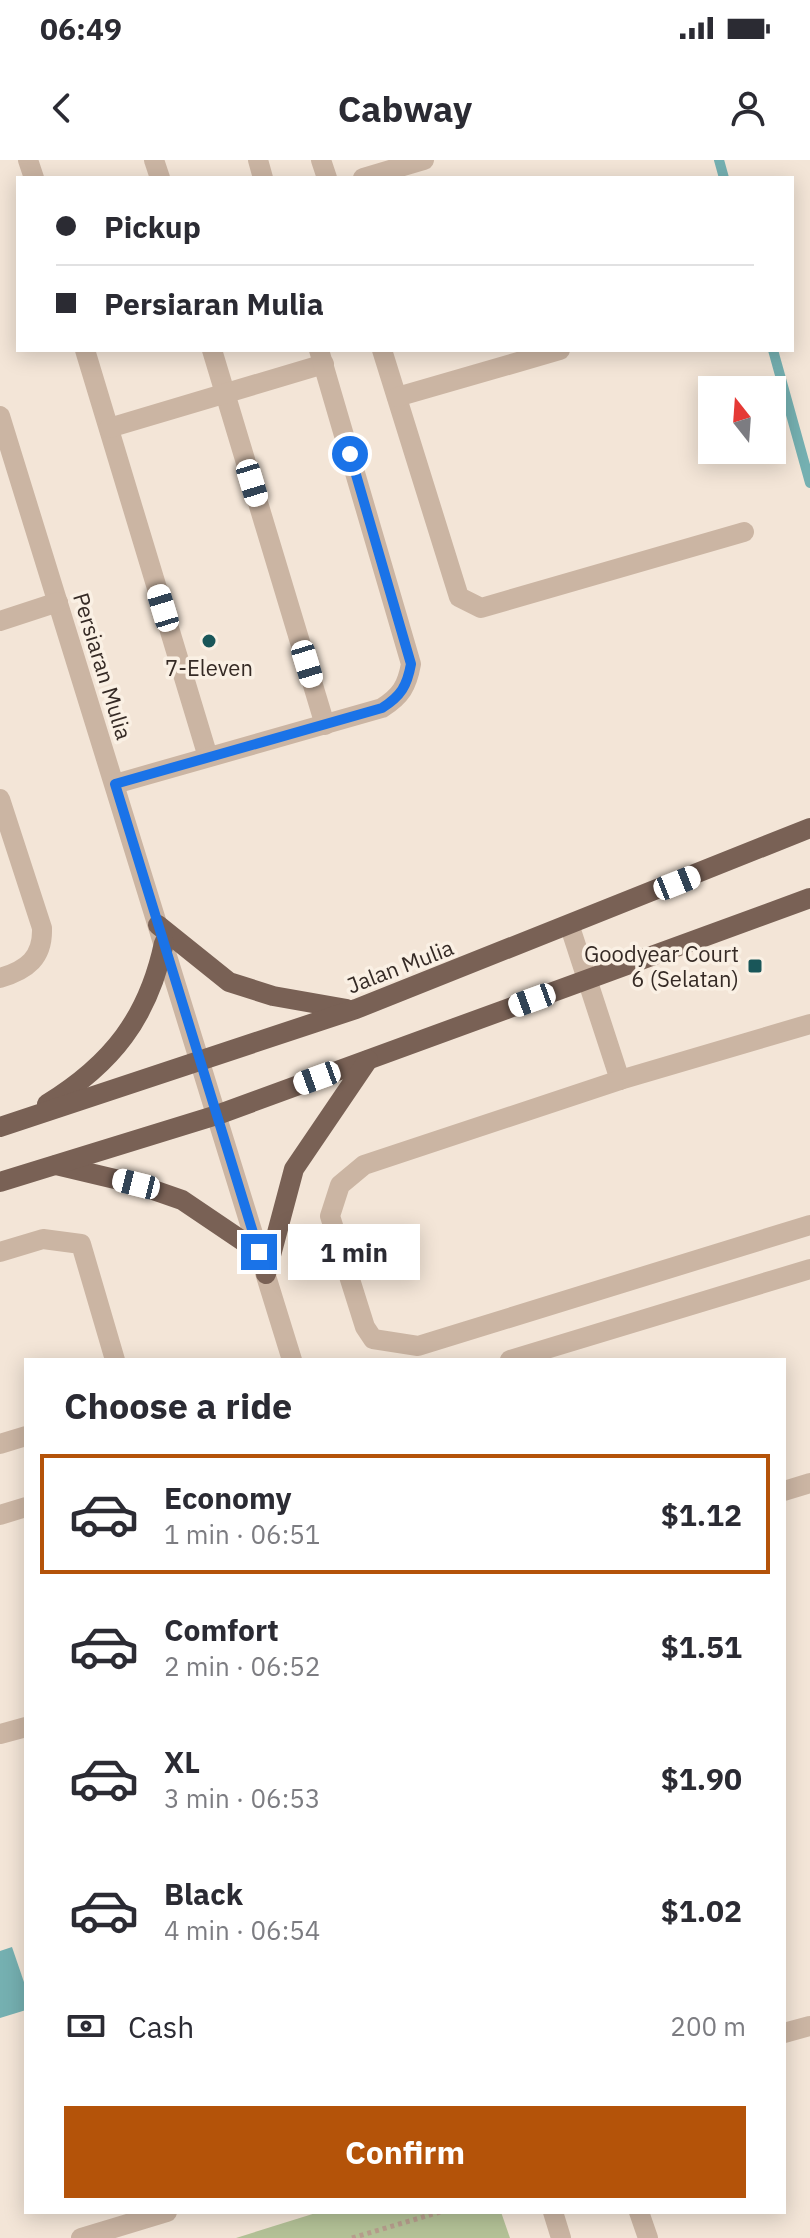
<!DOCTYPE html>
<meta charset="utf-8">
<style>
:root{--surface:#fff;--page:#f7f7f7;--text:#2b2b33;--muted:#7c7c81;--line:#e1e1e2;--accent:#b45309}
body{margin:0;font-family:"IBM Plex Sans",sans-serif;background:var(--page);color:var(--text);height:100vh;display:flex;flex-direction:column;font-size:30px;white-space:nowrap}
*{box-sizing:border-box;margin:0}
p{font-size:26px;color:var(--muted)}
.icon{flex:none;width:44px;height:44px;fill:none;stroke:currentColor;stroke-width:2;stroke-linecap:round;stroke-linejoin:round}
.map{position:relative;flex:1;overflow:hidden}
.panel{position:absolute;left:24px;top:1198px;width:762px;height:856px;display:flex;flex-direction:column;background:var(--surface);border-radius:0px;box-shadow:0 4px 20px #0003}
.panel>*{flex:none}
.guide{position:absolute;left:16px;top:16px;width:778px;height:176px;border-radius:0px;box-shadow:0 4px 20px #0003;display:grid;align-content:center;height:176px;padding:0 40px;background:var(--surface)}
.needle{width:52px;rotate:343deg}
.tools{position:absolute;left:698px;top:216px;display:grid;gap:16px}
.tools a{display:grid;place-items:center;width:88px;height:88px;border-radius:0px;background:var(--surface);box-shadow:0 4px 20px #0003;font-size:40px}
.end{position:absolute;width:36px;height:36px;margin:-18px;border:10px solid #1a73e8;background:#fff;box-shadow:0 0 0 4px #fff}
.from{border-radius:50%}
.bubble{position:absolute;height:56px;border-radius:0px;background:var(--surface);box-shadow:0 4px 20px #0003;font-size:26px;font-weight:700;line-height:56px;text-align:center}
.car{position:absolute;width:24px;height:48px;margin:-24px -12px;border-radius:10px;box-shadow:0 0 6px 2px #0007;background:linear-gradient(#fff 24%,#345 0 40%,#fff 0 76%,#345 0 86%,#fff 0)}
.guide b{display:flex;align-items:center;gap:28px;height:76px;font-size:30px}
.guide b+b{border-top:2px solid var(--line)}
.guide i{width:20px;height:20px;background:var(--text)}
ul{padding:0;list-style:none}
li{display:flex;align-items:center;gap:24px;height:120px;margin:0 16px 12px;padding:0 24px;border:4px solid transparent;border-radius:0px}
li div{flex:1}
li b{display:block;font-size:30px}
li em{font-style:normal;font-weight:700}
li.selected{border-color:var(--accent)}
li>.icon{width:72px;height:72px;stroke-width:1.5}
h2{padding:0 40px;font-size:36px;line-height:96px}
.pay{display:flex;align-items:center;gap:20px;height:88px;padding:0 40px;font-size:30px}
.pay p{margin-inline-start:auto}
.button{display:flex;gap:16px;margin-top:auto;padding:16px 40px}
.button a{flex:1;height:92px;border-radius:0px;background:var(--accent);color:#fff;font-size:32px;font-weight:700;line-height:92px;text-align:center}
.status{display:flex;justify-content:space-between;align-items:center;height:56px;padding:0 40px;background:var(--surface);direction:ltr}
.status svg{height:22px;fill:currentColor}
header{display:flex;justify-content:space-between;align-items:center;height:104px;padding:0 40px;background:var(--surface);font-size:36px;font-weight:700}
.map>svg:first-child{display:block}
.green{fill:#b4c297}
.water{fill:#75b0b1}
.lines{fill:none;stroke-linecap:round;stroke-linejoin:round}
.stream{stroke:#75b0b1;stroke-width:10}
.path{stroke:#b79e8d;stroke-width:5;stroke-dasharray:4 4;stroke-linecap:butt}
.minor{stroke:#cbb5a3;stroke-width:20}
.major{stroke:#796155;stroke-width:20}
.route{stroke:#1a73e8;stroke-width:10}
.poi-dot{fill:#195659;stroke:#faf0e4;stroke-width:3}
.labels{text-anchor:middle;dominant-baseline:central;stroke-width:7;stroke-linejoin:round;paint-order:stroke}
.street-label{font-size:22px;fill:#352a25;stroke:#faf0e4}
.poi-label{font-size:22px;fill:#352a25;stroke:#faf0e4}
</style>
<div class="status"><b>06:49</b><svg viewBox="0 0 49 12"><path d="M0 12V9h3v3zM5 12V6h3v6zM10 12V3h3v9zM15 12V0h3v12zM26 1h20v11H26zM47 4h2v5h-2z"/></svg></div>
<header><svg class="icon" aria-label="back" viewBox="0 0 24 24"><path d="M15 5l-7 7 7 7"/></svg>Cabway<svg class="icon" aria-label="person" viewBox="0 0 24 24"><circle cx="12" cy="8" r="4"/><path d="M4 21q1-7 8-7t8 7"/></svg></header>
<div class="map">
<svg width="810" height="2078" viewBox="0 0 810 2078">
<rect width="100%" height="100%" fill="#f3e5d7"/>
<path class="green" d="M319,2052H501L510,2078H236Z"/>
<path class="water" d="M12,1787L26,1828V1850L0,1858V1791Z"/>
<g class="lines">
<g class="stream">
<path d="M719,0L724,18"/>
<path d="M773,190L810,323"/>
</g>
<path class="path" d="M352,2078L440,2052"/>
<g class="minor">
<path d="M28,0L34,18"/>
<path d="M154,0L160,18"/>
<path d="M258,0L263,18"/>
<path d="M321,0L327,18"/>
<path d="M363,18L424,0"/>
<path d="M85,190L208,597"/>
<path d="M212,190L325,565"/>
<path d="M382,190L459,437L481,448L744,372"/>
<path d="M397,237L560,190"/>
<path d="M0,256L292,1200"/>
<path d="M109,268L324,204"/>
<path d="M0,461L58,442"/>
<path d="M115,624L382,548C401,536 407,526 411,504L319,190"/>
<path d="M0,639L42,768C43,798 27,810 0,818"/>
<path d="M570,767L620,920"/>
<path d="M810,864L620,920L364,1005L340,1025L330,1056L365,1167L373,1179L418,1186L810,1065"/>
<path d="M0,1092L43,1079L81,1084L115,1200"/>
<path d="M510,1200L810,1109"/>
<path d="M0,1284L26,1276"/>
<path d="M784,1331L810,1323"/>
<path d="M0,1355L26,1347"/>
<path d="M0,1574L26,1567"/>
<path d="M784,1873L810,1866"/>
<path d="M553,2052L561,2078"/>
<path d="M639,2052L648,2078"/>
<path d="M81,2078L167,2052"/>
</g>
<g class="major">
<path d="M158,765L229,822L273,836L347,849"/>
<path d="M47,944C112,904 148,858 164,783"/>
<path d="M0,967L356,849L810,668"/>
<path d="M56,1005L136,1024L182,1040L259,1092"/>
<path d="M0,1022L217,955L810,738"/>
<path d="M266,1114L294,1009L368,900"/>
</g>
</g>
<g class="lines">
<path class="route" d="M259,1092L115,624L382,548C401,536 407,526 411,504L350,294"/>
</g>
<g class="poi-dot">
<circle cx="209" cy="481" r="8"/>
<rect x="747" y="798" width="16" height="16" rx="4"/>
</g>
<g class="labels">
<g class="street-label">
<text transform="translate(103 506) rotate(73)">Persiaran Mulia</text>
<text transform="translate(400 806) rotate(-21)">Jalan Mulia</text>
</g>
<g class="poi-label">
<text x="209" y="507">7-Eleven</text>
<text x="739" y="793" text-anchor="end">Goodyear Court<tspan x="739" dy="25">6 (Selatan)</tspan></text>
</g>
</g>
</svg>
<div class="tools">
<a><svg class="needle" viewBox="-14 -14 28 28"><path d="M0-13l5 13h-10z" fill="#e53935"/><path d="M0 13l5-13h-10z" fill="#7c7c81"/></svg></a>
</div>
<i class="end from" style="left:350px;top:294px"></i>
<i class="end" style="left:259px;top:1092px"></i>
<div class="bubble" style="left:288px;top:1064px;width:132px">1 min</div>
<i class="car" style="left:252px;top:323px;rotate:163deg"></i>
<i class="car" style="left:163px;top:448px;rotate:343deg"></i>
<i class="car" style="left:307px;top:504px;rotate:163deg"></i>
<i class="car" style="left:677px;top:723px;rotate:68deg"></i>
<i class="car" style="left:532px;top:840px;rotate:250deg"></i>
<i class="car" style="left:317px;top:918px;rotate:250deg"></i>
<i class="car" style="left:136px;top:1024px;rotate:284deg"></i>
<div class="guide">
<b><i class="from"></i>Pickup</b>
<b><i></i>Persiaran Mulia</b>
</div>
<section class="panel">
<h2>Choose a ride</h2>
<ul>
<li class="selected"><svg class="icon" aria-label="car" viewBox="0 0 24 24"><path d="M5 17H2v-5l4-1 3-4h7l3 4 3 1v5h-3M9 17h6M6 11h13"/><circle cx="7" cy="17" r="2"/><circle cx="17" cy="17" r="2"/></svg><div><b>Economy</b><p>1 min · 06:51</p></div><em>$1.12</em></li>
<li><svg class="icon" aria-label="car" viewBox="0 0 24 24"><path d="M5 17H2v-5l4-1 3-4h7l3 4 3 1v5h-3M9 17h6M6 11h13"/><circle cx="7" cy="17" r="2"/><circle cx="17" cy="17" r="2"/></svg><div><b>Comfort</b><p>2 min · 06:52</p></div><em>$1.51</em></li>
<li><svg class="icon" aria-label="car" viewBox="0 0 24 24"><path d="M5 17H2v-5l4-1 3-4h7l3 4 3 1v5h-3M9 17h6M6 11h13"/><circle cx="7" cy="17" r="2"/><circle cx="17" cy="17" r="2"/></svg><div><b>XL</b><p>3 min · 06:53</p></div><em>$1.90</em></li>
<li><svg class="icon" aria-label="car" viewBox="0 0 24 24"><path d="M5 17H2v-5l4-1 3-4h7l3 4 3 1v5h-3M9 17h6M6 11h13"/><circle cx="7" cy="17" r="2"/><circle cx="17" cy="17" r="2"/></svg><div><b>Black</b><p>4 min · 06:54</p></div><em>$1.02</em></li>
</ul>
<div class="pay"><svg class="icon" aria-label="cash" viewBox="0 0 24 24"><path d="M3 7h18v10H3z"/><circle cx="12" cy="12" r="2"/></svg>Cash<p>200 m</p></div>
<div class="button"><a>Confirm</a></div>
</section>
</div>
